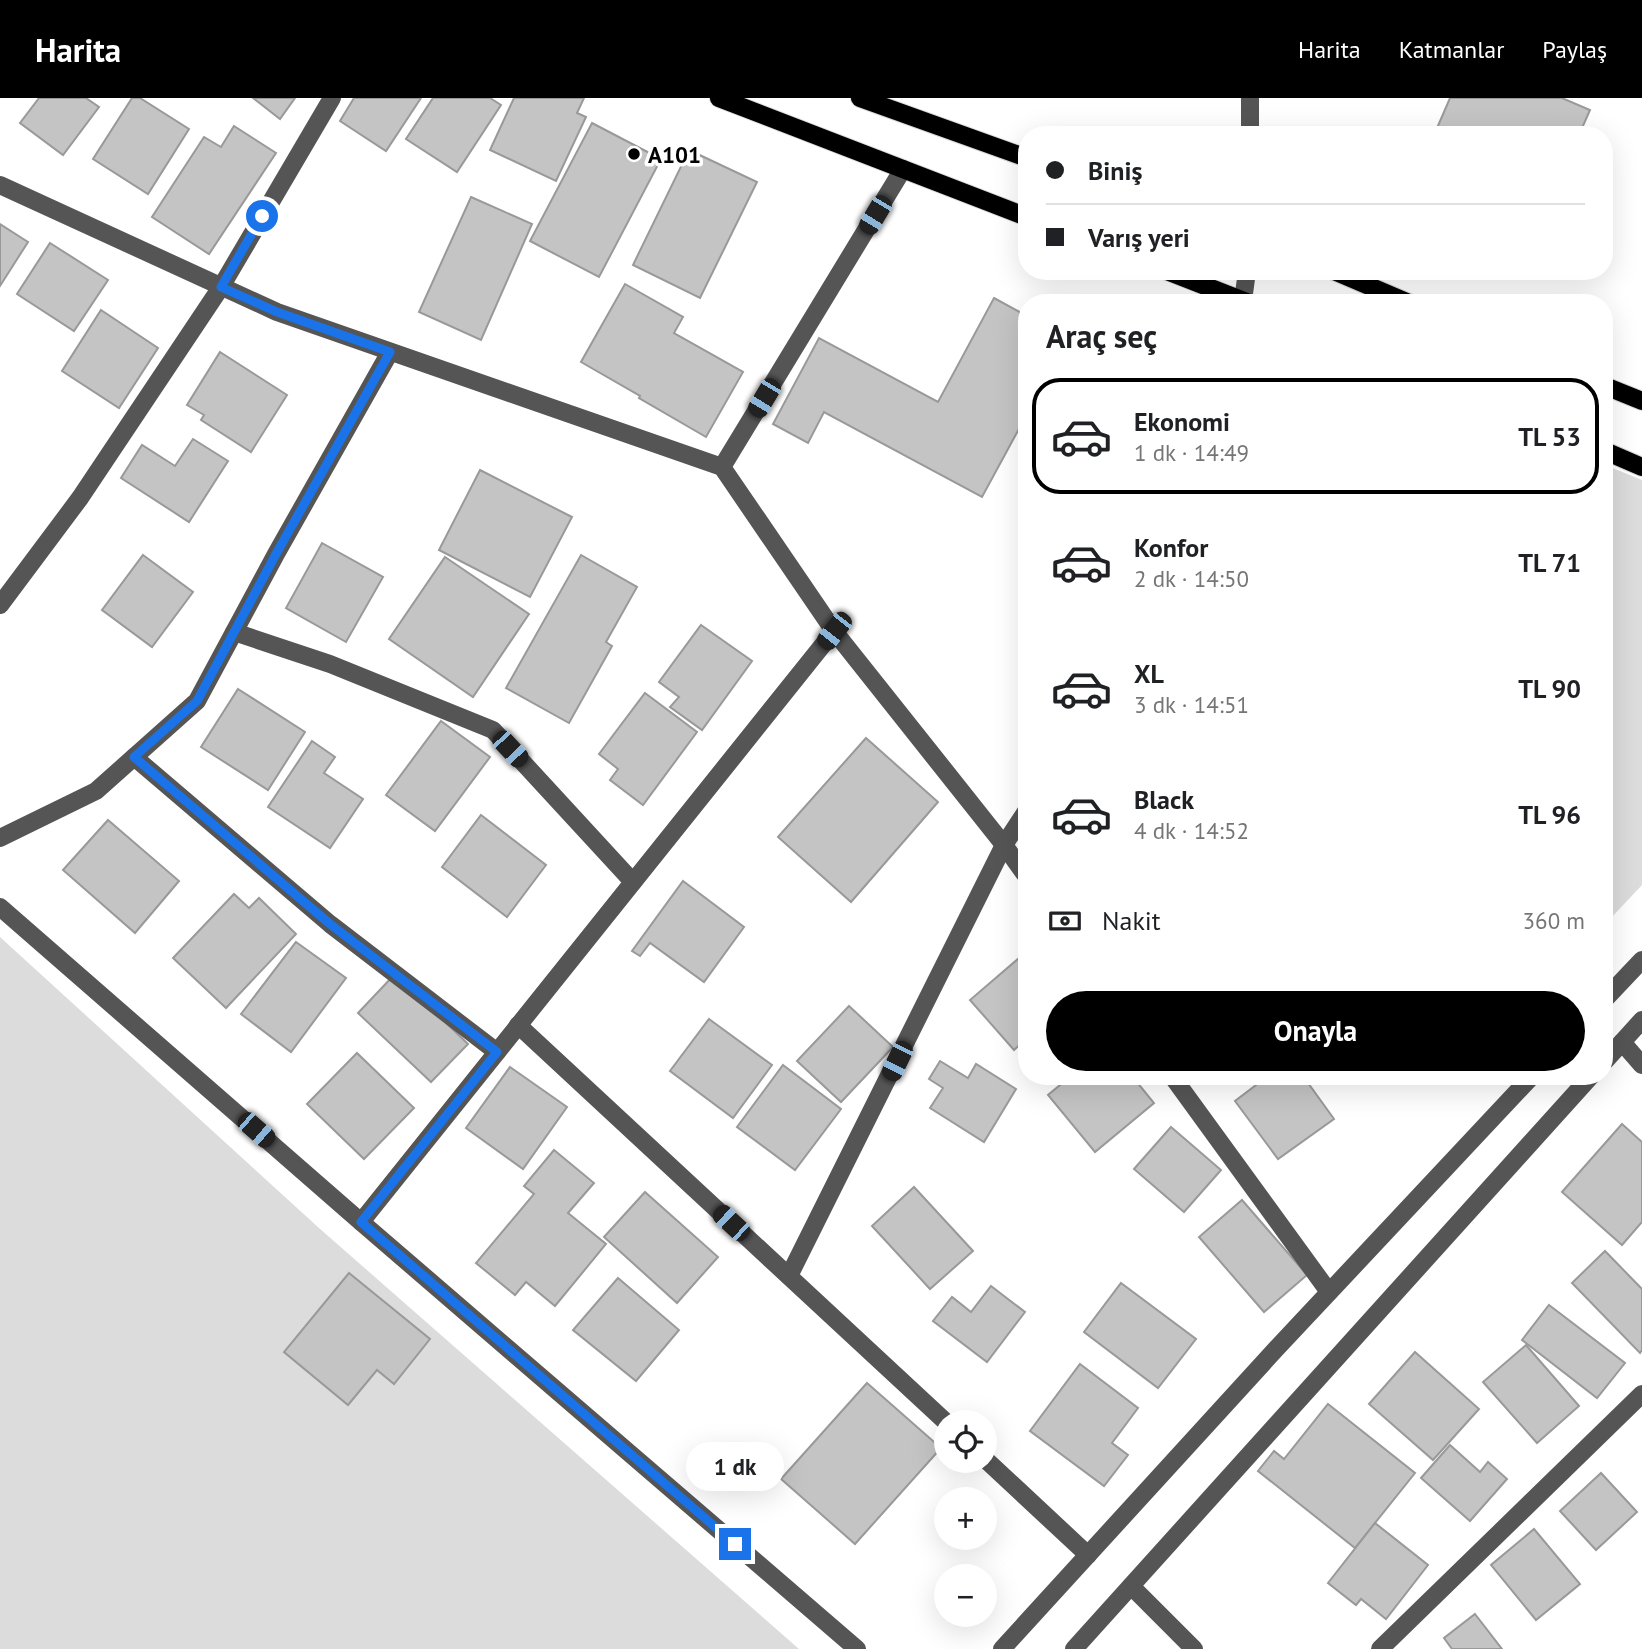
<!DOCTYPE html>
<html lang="tr">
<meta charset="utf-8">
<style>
:root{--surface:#fff;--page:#f2f2f2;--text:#202124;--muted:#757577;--line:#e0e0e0;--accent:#000}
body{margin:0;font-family:"PT Sans",sans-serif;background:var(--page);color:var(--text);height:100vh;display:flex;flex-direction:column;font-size:26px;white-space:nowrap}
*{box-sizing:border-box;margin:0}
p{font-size:23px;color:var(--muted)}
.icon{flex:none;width:38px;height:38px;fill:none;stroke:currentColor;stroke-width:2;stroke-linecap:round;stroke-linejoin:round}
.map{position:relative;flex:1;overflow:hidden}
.side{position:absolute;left:1018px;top:196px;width:595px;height:791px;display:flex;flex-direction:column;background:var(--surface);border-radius:28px;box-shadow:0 7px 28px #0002}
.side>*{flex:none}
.top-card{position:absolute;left:1018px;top:28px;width:595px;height:154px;border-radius:28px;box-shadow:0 7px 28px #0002;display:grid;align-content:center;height:154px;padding:0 28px;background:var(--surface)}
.tools{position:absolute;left:934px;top:1312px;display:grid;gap:14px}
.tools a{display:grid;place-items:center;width:63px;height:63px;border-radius:50%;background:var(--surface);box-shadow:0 7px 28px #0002;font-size:35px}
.end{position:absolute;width:32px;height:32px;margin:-16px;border:9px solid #1a73e8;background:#fff;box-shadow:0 0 0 4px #fff}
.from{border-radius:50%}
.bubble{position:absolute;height:49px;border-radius:24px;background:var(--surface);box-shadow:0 7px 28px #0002;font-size:23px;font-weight:600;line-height:49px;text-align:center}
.car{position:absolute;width:21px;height:42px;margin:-21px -10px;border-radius:9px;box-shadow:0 0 5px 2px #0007;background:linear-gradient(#222 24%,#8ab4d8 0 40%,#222 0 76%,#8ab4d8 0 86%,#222 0)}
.top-card b{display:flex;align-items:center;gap:24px;height:66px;font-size:26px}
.top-card b+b{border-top:2px solid var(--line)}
.top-card i{width:18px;height:18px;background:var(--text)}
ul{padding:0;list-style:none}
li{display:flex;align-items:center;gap:21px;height:116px;margin:0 14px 10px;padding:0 14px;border:4px solid transparent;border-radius:28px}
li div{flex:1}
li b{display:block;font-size:26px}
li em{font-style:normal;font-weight:600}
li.active{border-color:var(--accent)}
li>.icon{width:63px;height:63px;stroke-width:1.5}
h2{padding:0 28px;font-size:32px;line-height:84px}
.pay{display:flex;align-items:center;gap:18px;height:77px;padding:0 28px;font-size:26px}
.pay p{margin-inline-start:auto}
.cta{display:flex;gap:14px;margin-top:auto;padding:14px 28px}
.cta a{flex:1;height:80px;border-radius:42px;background:var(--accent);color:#fff;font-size:28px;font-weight:600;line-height:80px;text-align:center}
header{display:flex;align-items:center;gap:42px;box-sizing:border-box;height:98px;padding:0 35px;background:var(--accent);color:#fff}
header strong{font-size:33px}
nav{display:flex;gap:38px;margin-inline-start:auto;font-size:24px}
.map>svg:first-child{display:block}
.green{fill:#dcdcdc}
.building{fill:#c4c4c4;stroke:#999;stroke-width:2}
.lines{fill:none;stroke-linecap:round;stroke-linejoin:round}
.major-casing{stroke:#dbdbdb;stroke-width:20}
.minor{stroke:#555;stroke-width:18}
.major{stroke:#000;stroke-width:18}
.route{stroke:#1a73e8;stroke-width:9}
.poi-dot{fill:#000;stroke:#fff;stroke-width:2.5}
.labels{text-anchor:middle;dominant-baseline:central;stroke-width:7;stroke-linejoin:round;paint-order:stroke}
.poi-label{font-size:23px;font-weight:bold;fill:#000;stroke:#fff;text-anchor:start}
</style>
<header>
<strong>Harita</strong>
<nav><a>Harita</a><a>Katmanlar</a><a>Paylaş</a></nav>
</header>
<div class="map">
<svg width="1642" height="1551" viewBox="0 0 1642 1551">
<rect width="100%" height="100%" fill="#fff"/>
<g class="green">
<path d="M1605,367L1642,382V787L1609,822L1605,817Z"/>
<path d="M0,839L319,1130L799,1551H0Z"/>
</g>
<g class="building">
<path d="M39,0H86L99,9L63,57L20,25Z"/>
<path d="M132,0H140L189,31L148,96L93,61Z"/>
<path d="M253,0H295L280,21Z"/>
<path d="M354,0H421L386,53L340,23Z"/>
<path d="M433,0H490L501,7L457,74L406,41Z"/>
<path d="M514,0H584L577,15L586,19L556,83L490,52Z"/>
<path d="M1450,0H1562L1590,12L1579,37H1434Z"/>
<path d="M592,25L661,61L599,179L530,143Z"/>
<path d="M234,28L276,55L209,156L152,119L204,39L221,49Z"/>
<path d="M689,52L757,84L700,200L633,167Z"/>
<path d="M471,99L532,126L481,242L419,214Z"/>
<path d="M0,126L28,144L0,188Z"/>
<path d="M50,145L108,182L74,233L17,196Z"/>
<path d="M625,186L683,219L674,235L743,274L706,339L639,300L640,298L581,264Z"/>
<path d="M994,200L1027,218V316L982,399L824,314L808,345L773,326L819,240L938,304Z"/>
<path d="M101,212L158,250L119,310L62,273Z"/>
<path d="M220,254L287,297L251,354L201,322L204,317L187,307Z"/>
<path d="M193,341L228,363L189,424L121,380L142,347L175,368Z"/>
<path d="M480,372L572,419L530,499L439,452Z"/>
<path d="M322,445L383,479L346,544L286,510Z"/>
<path d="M143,457L193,494L152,549L102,512Z"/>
<path d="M581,457L637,489L606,544L612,548L569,625L506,590Z"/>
<path d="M445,459L529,516L473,599L389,541Z"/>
<path d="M701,527L752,563L702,632L670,609L679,599L659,584Z"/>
<path d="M238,591L305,634L268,692L201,649Z"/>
<path d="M645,595L697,634L643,707L610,682L618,671L599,656Z"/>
<path d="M441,623L490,659L435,733L386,697Z"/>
<path d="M866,640L938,704L851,804L778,739Z"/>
<path d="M312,643L335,659L324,675L363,701L330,750L268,709Z"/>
<path d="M481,717L546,767L507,819L442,769Z"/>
<path d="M108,722L179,783L135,835L63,772Z"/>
<path d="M683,783L744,829L704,884L650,845L640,858L632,853Z"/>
<path d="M234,796L249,810L259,800L296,836L226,910L173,860Z"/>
<path d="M296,844L346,880L291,954L241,916Z"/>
<path d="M1026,854L1027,856V940L1014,952L970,902Z"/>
<path d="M395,876L468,946L431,984L358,915Z"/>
<path d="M849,908L893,949L841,1004L797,963Z"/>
<path d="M709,921L772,967L733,1020L670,973Z"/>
<path d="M357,955L414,1010L364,1061L307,1006Z"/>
<path d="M940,963L968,980L976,966L1016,991L984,1044L930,1010L943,990L929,981Z"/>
<path d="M783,967L841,1011L795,1072L737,1029Z"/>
<path d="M510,969L567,1009L523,1071L466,1030Z"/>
<path d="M1071,978H1132L1154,1005L1095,1054L1048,997Z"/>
<path d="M1268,978H1303L1334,1021L1278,1061L1235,1003Z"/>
<path d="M1622,1026L1642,1044V1124L1622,1147L1562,1094Z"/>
<path d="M1171,1029L1221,1072L1184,1114L1134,1071Z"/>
<path d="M554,1052L594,1085L568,1115L606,1146L555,1208L526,1184L515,1197L476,1165L534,1096L524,1088Z"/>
<path d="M914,1089L973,1153L930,1191L872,1128Z"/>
<path d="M645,1094L718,1159L677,1205L604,1139Z"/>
<path d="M1242,1102L1307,1177L1264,1214L1199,1139Z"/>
<path d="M1605,1153L1642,1191V1252L1640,1255L1572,1185Z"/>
<path d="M349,1175L430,1241L394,1286L377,1272L348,1307L284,1254Z"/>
<path d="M618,1180L679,1232L636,1283L573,1232Z"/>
<path d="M1121,1185L1196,1241L1158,1290L1084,1234Z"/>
<path d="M991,1188L1025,1214L987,1264L933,1223L952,1199L971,1214Z"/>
<path d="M1549,1207L1625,1265L1597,1300L1522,1242Z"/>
<path d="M1526,1247L1579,1308L1537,1345L1483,1284Z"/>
<path d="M1415,1254L1479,1311L1433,1362L1369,1306Z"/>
<path d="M1080,1266L1138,1310L1112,1345L1128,1357L1104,1388L1030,1333Z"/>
<path d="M867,1285L941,1350L855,1446L781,1381Z"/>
<path d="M1328,1306L1415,1375L1355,1450L1258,1373L1274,1353L1284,1361Z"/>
<path d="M1450,1347L1480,1374L1488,1364L1507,1381L1470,1423L1421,1380Z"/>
<path d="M1601,1375L1637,1414L1596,1452L1560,1413Z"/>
<path d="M1375,1425L1428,1467L1386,1521L1361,1501L1356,1507L1328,1485Z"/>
<path d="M1534,1431L1580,1486L1536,1522L1491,1467Z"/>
<path d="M1475,1516L1502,1551H1452L1444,1540Z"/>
</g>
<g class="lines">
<g class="major-casing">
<g id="major">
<path d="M719,0L1027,119"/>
<path d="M860,0L1027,60"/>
<path d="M1167,173L1249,205"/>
<path d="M1334,173L1409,205"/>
<path d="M1605,288L1642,303"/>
<path d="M1605,353L1642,369"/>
</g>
</g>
<g class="minor">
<path d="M1250,0V37"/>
<path d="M0,87L277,214L722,369L834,533L1004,747L1027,779"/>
<path d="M1243,203L1247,173"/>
<path d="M722,369L903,71"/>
<path d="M0,507L80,400L221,189L332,0"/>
<path d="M234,534L330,566L493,632L633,784"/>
<path d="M134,659L330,826L497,954"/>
<path d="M0,740L96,693L197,603L276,456L390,254"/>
<path d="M0,809L361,1124L857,1551"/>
<path d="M1605,901L1642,862"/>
<path d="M518,927L947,1325"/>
<path d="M1622,944L1642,967"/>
<path d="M1605,963L1642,922"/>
<path d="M1172,978L1329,1194"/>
<path d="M361,1124L834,533"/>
<path d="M789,1178L1004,747L1027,712"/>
<path d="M985,1361L1088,1457"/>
<path d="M1131,1488L1194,1551"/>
<path d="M1002,1551L1275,1252L1532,978"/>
<path d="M1074,1551L1591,978"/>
<path d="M1380,1551L1642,1296"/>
</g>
<use href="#major" class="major"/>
</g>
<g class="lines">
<path class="route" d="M262,118L221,189L277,214L390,254L276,456L197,603L134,659L330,826L497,954L361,1124L735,1446"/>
</g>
<circle class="poi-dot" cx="634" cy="56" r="7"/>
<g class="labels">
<g class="poi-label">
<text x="648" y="56">A101</text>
</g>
</g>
</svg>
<div class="tools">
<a><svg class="icon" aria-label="locate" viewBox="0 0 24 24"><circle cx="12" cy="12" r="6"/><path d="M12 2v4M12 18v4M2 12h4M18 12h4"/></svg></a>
<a>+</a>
<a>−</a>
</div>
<i class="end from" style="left:262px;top:118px"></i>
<i class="end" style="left:735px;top:1446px"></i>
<div class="bubble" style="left:686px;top:1344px;width:98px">1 dk</div>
<i class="car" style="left:875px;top:117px;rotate:211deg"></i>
<i class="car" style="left:764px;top:300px;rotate:211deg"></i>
<i class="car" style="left:834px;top:533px;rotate:218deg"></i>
<i class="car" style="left:510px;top:651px;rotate:137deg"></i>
<i class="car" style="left:897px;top:963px;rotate:206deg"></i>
<i class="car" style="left:256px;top:1032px;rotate:131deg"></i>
<i class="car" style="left:731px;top:1125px;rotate:313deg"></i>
<div class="top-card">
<b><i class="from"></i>Biniş</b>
<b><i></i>Varış yeri</b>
</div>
<section class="side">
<h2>Araç seç</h2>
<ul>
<li class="active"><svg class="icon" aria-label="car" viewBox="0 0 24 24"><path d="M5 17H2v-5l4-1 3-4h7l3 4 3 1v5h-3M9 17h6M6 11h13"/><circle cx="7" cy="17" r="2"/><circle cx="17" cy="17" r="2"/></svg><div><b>Ekonomi</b><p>1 dk · 14:49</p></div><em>TL 53</em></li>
<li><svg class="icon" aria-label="car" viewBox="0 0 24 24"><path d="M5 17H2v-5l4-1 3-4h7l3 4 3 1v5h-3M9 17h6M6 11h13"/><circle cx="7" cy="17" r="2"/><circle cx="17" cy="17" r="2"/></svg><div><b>Konfor</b><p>2 dk · 14:50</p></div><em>TL 71</em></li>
<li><svg class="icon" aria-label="car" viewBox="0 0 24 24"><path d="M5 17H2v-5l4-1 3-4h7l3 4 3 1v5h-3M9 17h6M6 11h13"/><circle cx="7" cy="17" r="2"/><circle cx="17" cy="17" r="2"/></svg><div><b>XL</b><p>3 dk · 14:51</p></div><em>TL 90</em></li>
<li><svg class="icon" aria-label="car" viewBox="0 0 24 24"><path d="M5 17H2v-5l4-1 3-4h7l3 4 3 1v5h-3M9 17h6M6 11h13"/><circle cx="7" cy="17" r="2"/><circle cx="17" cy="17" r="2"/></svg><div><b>Black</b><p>4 dk · 14:52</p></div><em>TL 96</em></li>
</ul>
<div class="pay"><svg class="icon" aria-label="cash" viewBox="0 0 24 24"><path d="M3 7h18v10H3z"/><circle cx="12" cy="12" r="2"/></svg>Nakit<p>360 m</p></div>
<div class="cta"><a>Onayla</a></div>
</section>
</div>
